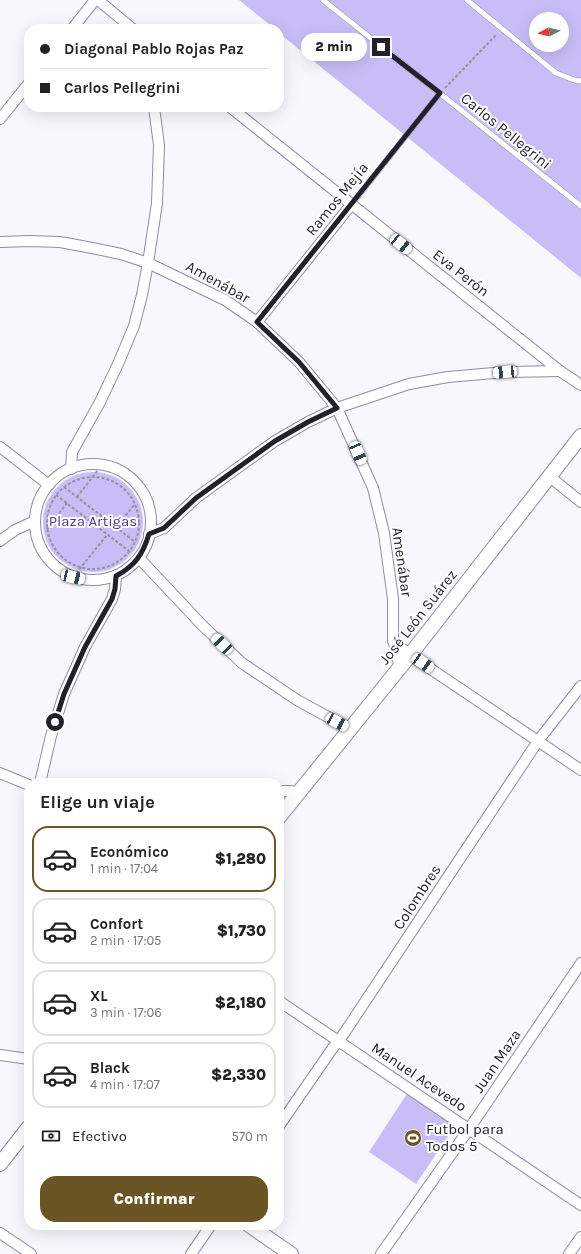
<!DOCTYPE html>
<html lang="es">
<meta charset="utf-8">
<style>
:root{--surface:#fff;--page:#f2f2f2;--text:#222;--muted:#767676;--line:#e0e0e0;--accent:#6c5525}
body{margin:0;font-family:Karla,sans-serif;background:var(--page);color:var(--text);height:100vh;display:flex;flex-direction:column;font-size:15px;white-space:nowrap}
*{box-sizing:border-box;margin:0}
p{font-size:13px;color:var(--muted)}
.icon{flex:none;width:22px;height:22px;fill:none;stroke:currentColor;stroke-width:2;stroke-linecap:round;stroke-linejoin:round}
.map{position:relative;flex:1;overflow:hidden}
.details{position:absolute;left:24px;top:778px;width:260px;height:452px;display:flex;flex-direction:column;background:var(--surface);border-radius:16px;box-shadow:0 4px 16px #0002}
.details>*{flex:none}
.banner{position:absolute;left:24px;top:24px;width:260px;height:88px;border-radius:16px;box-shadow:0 4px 16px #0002;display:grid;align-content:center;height:88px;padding:0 16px;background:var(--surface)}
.needle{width:26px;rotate:263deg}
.controls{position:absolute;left:529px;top:12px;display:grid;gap:8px}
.controls a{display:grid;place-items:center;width:40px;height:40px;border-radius:50%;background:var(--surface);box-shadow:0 4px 16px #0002;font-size:20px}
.end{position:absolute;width:18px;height:18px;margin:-9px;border:5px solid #22202c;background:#fff;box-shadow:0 0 0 2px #fff}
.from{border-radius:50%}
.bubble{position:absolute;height:28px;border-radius:14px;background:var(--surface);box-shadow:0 4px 16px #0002;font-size:13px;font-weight:800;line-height:28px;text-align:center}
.car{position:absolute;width:12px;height:24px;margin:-12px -6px;border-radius:5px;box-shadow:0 0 3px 1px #0007;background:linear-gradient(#fff 24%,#345 0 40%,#fff 0 76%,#345 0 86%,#fff 0)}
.banner b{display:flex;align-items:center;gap:14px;height:38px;font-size:15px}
.banner b+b{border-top:1px solid var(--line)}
.banner i{width:10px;height:10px;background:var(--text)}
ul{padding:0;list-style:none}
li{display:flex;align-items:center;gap:12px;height:66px;margin:0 8px 6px;padding:0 8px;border:2px solid var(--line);border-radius:16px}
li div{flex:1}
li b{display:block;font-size:15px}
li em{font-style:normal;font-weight:800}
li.active{border-color:var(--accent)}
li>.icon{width:36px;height:36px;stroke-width:1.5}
h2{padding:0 16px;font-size:18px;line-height:48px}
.pay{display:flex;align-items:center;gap:10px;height:44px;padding:0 16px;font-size:15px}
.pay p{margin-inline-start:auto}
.button{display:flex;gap:8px;margin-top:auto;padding:8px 16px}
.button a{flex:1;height:46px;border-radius:16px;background:var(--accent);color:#fff;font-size:16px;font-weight:800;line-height:46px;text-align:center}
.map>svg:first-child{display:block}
.green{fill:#c8bdf6;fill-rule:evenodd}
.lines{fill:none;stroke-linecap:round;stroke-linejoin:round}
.lane-casing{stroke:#908ba8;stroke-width:6}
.street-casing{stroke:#908ba8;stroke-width:12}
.secondary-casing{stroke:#908ba8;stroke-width:16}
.path{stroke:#93919a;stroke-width:2;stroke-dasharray:3 2;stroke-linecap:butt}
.lane{stroke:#fff;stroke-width:5}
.street{stroke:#fff;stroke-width:10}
.secondary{stroke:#fff;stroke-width:14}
.route{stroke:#22202c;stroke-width:5}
.labels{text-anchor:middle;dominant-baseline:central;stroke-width:4;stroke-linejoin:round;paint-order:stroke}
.street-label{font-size:15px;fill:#22202c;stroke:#fff}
.park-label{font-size:15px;fill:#52388e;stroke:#fff}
.poi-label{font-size:15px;fill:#22202c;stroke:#fff;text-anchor:start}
</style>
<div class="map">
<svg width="581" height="1254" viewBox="0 0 581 1254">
<rect width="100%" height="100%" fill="#f8f7fd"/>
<g class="green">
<path d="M239,0H581V278L279,33V29H275ZM536,19H562V45H536Z"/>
<circle cx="93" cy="522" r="50"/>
<path d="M408,1092L457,1123L416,1184L369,1152Z"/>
</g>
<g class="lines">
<g class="lane-casing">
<g id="lane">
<path d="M323,0L581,206"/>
<path d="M467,0L556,73L574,80L581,81"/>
<path d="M351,205L440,93"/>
</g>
</g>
<g class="street-casing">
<g id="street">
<path d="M98,0L133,29"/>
<path d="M72,29L95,0"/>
<path d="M230,107L560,371L581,385"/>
<path d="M0,119L29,83"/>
<path d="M0,242L30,241L60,242L87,247L121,254L148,263L225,300L257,322L299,362L337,408L373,488L384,533L393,599V639L400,668"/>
<path d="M257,322L351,205"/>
<path d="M0,447L49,485"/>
<circle cx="93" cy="522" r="58"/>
<path d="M71,469L72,452L100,402L118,364L134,326L142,295L148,263L157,203L159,145L154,107"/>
<path d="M550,477L581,502"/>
<path d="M149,534L164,528L196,498L275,441L308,422L337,408L409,384L448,377L505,372L560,371"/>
<path d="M0,541L15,530L35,521"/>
<path d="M139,558L202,625L242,663L297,700L350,729"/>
<path d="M393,641L410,655L581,770"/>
<path d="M0,773L29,785"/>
<path d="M40,783L51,736L64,694L85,647L112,599L115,589L116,576"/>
<path d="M279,791H288L299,792"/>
<path d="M279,1001L581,1205"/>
<path d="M0,1055L29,1059"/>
<path d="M279,1126L332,1049L345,1032L538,741L581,686"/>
<path d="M0,1233L31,1254"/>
<path d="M191,1254L211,1225"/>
<path d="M381,1254L469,1129L581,963"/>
<path d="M569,1254L581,1237"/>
</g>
</g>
<g class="secondary-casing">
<g id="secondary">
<path d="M279,817L410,655L581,436"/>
<path d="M0,1164L29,1127"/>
<path d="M249,1225L291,1254"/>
</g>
</g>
<g class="path">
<path d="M445,88L497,34"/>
<circle cx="93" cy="523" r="46"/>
<path d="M64,487L135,542"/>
<path d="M56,495L129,551"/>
<path d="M77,497L102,465"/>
<path d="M116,527L135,504"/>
<path d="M47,529L67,503"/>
<path d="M73,577L107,535"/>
</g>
<use href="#lane" class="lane"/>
<use href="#street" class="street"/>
<use href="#secondary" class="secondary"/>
</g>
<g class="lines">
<path class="route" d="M55,722L64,694L85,647L112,599L115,589L116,576C135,566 143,554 149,534L164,528L196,498L275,441L308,422L337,408L299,362L257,322L440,93L381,47"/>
</g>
<defs>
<g id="stadium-disc" transform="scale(0.9)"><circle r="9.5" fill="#6c5525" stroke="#fff"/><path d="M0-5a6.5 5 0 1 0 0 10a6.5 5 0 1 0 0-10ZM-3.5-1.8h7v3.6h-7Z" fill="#fff"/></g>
</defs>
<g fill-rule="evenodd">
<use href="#stadium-disc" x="413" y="1138"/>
</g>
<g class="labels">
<g class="street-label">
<text transform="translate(506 131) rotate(39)">Carlos Pellegrini</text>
<text transform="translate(337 199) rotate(-51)">Ramos Mejía</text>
<text transform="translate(461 273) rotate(38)">Eva Perón</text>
<text transform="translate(218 282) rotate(29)">Amenábar</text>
<text transform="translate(402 562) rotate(82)">Amenábar</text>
<text transform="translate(418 617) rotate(-52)">José León Suárez</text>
<text transform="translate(417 897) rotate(-57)">Colombres</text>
<text transform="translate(497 1061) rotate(-56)">Juan Maza</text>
<text transform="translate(419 1077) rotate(34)">Manuel Acevedo</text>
</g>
<g class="park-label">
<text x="93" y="521">Plaza Artigas</text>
</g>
<g class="poi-label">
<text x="426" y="1129">Futbol para<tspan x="426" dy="17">Todos 5</tspan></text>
</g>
</g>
</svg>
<div class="controls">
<a><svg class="needle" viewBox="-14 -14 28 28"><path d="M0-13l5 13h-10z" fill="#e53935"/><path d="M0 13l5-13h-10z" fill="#767676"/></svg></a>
</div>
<i class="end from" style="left:55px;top:722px"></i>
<i class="end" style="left:381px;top:47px"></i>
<div class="bubble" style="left:301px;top:33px;width:66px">2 min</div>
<i class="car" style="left:401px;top:244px;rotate:129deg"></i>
<i class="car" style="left:505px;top:372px;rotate:265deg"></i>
<i class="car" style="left:358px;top:453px;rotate:157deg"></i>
<i class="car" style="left:73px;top:577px;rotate:103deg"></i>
<i class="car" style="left:222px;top:644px;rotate:314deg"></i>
<i class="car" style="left:423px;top:663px;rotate:124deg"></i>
<i class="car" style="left:337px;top:722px;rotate:118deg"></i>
<div class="banner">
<b><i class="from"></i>Diagonal Pablo Rojas Paz</b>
<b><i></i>Carlos Pellegrini</b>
</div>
<section class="details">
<h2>Elige un viaje</h2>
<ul>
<li class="active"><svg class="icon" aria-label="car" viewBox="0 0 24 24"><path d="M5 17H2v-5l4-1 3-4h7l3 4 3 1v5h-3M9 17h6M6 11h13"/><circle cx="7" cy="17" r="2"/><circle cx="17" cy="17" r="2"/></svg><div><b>Económico</b><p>1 min · 17:04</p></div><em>$1,280</em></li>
<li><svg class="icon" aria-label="car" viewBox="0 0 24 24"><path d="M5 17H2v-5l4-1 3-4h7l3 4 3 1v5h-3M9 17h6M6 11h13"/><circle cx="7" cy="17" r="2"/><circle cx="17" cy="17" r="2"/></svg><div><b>Confort</b><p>2 min · 17:05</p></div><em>$1,730</em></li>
<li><svg class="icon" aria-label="car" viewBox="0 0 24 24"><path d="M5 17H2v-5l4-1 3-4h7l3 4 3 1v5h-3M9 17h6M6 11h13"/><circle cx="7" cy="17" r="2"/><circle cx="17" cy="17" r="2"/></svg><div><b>XL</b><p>3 min · 17:06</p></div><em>$2,180</em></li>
<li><svg class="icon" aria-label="car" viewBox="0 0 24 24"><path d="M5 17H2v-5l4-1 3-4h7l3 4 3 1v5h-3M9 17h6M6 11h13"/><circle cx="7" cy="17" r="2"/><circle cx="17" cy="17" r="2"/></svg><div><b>Black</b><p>4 min · 17:07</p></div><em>$2,330</em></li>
</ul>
<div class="pay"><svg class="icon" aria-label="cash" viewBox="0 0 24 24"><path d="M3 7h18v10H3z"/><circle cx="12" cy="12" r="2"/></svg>Efectivo<p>570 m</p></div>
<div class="button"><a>Confirmar</a></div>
</section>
</div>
